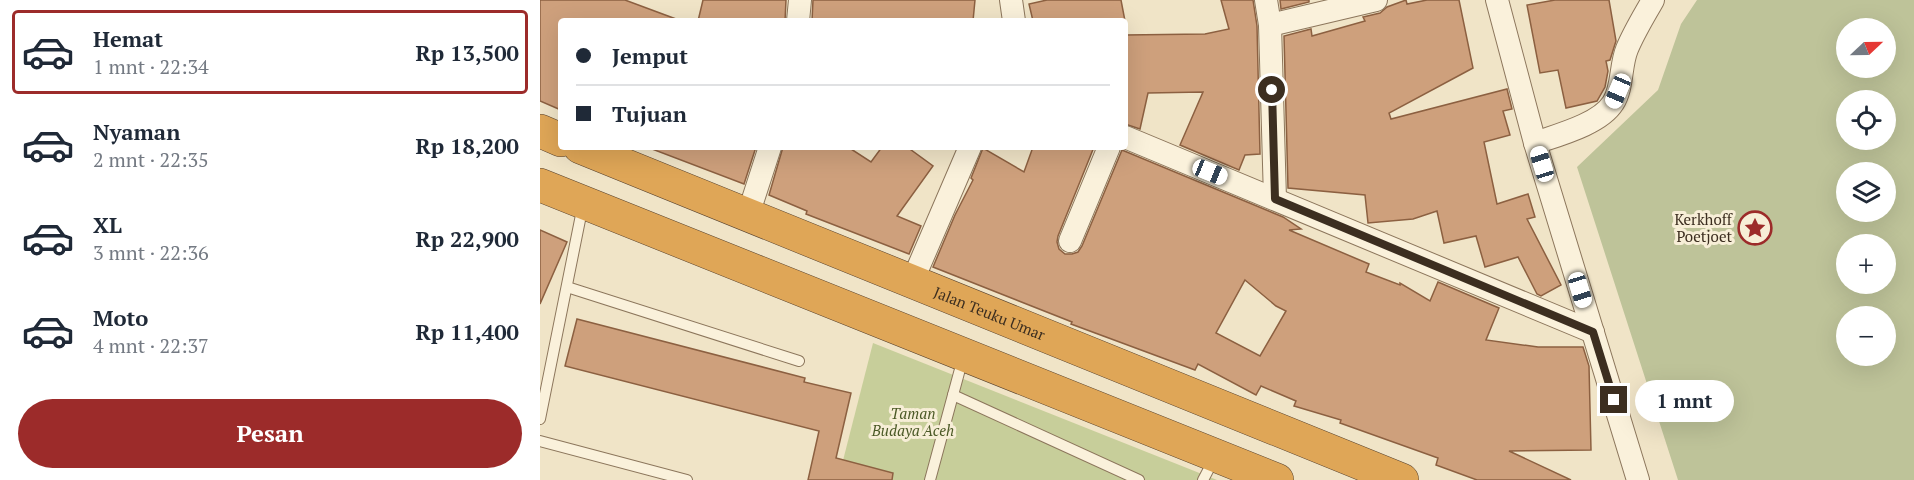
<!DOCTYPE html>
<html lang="id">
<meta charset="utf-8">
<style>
:root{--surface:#fff;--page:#f2f2f3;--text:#1f2937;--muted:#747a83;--line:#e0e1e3;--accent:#9c2b2a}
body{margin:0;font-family:"PT Serif",serif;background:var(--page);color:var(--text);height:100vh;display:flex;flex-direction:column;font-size:22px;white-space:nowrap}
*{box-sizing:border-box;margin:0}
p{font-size:20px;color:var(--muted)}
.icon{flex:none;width:33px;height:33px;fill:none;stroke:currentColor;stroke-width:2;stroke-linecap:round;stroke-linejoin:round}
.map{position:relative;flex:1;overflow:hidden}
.details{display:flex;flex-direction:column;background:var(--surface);width:540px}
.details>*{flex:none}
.top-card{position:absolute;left:18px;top:18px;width:570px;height:132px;border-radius:6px;box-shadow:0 6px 24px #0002;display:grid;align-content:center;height:132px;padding:0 18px;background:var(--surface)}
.needle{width:39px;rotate:68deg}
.buttons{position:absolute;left:1296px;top:18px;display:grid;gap:12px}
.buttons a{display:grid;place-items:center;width:60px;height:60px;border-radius:50%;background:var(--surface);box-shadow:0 6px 24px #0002;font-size:30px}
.end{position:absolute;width:27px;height:27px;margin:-14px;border:8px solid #3c2e20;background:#fff;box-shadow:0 0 0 3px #fff}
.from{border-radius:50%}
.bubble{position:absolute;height:42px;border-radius:21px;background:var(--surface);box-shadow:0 6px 24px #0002;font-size:20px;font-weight:700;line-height:42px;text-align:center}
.car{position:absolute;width:18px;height:36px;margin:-18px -9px;border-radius:8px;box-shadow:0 0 4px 2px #0007;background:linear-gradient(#fff 24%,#345 0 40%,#fff 0 76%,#345 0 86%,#fff 0)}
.top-card b{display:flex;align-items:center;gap:21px;height:57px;font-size:22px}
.top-card b+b{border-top:2px solid var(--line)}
.top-card i{width:15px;height:15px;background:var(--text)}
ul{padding:10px 0 0;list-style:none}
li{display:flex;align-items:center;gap:18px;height:84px;margin:0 12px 9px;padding:0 6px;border:3px solid transparent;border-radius:6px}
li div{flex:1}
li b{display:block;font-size:22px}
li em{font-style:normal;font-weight:700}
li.selected{border-color:var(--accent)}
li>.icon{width:54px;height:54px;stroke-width:1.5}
.action{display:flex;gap:12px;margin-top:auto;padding:12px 18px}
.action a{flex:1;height:69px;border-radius:36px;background:var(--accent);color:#fff;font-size:24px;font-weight:700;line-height:69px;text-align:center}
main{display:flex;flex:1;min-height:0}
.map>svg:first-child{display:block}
.green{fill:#c7ce9a}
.cemetery{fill:#bec399;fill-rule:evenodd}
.building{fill:#cea07c;stroke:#8c6041;stroke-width:1.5;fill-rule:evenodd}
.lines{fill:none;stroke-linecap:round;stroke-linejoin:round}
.lane-casing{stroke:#8c765c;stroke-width:12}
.street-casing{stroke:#8c765c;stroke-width:24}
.highway-casing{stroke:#5a4430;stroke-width:34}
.lane{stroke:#faf1db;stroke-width:10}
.street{stroke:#faf1db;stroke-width:22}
.highway{stroke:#dfa657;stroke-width:33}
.route{stroke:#3c2e20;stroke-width:8}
.labels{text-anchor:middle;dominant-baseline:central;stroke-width:6;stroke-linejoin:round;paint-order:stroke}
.poi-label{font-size:15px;fill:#3c2e20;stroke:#f7eed7;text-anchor:end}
.street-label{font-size:15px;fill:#3c2e20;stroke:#f7eed7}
.park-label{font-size:15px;font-style:italic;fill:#4b5926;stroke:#f7eed7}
</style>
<main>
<section class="details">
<ul>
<li class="selected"><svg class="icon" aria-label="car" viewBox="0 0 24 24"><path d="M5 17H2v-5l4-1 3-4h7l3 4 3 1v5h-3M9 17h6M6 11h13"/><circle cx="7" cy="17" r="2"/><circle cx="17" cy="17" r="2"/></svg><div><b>Hemat</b><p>1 mnt · 22:34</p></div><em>Rp 13,500</em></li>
<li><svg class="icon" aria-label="car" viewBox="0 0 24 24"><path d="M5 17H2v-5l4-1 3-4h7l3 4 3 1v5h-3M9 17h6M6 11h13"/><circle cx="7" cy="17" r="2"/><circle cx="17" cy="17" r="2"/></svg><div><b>Nyaman</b><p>2 mnt · 22:35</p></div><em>Rp 18,200</em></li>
<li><svg class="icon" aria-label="car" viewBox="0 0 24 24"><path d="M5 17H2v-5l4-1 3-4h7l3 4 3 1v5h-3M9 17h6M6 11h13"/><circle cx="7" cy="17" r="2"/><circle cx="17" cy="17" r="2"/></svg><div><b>XL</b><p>3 mnt · 22:36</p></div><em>Rp 22,900</em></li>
<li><svg class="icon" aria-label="car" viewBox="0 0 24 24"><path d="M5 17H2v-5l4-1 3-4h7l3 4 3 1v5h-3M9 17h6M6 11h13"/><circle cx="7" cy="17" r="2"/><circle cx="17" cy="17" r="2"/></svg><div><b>Moto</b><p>4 mnt · 22:37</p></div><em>Rp 11,400</em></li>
</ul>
<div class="action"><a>Pesan</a></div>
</section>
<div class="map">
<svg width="1374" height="480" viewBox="0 0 1374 480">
<rect width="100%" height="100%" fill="#f0e4c7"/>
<path class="green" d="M333,343L677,480H298Z"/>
<path class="cemetery" d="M1157,0H1374V480H1138L1037,167L1118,90L1141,24ZM1306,28H1346V68H1306ZM1306,100H1346V140H1306ZM1306,172H1346V212H1306ZM1306,244H1346V284H1306ZM1306,316H1346V356H1306Z"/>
<g class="building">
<path d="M0,0H85L136,19L135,21H21V110L0,101Z"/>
<path d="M163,0H246L245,21H158Z"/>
<path d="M273,0H435L433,21H272Z"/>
<path d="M507,0H581L585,21H493L489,4Z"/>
<path d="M681,0H713L717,26L720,154L705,155L699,170L640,145L663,92L608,93L600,129L585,124V35L665,34L689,29Z"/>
<path d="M740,0H769V2L741,9Z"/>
<path d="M866,0L867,4L887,0H919L933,68L849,113L851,119L967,89L972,109L963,111L970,135L944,142L957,204L988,194L995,217L987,219L1021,285L1001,296L997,294L978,257L945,267L936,236L904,243L897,211L873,219L828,223L825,195L748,188L744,36L771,29L772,36L825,21L823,17L840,13L847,7Z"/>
<path d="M1015,0H1069L1076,41L1070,60L1066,61L1068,71L1065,87L1057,101L1026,108L1018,70L1000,73L987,5Z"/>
<path d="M112,147H216L204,184L112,149Z"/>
<path d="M243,147H308L331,162L342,147H367L393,166L357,216L381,226L369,254L266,214L267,211L229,195Z"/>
<path d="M493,147H554L518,236L517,242L519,249L525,254H532L538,252L542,246L582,150L743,217L761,229L749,230L829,264L826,272L860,285V283L890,301L898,282L959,308L946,340L998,347H1043L1049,366L1051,450L969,451L1031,480H937L896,465L898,458L800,423L801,420L754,406L756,401L721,386L716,395L658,364L655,370L531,324L532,322L393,267L415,215L433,180L431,178L443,148L484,172ZM705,280L736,306L746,311L720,356L676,333Z"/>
<path d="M0,230L27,242L0,304Z"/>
<path d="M37,319L265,378L264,382L311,393L296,458L353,473L352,480H268L279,431L25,366Z"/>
</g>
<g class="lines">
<g class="lane-casing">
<g id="lane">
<path d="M27,287L259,361"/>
<path d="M413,395L599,480"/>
<path d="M0,419L43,205"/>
<path d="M0,441L147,480"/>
<path d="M390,480L423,358"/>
<path d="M663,480L674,459"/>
</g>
</g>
<g class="street-casing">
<g id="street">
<path d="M471,0L474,21"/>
<path d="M726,0L730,25L735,199"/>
<path d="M957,0L995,143L1098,480"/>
<path d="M258,21L260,0"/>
<path d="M730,25L836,0"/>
<path d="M585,137L1053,332"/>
<path d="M995,143C1018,135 1060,124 1073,103C1083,88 1080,66 1087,49C1094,32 1104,16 1113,0"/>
<path d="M208,215L230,147"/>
<path d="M530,241L569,147"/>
<path d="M372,282L430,147"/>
</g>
</g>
<g class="highway-casing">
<g id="highway">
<path d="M0,131L21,140"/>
<path id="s1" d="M40,147L862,480"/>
<path d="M0,185L737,480"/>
</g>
</g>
<use href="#lane" class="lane"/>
<use href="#street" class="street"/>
<use href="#highway" class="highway"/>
</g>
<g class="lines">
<path class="route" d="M732,90L735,199L1053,332L1074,400"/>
</g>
<defs>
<g id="sight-ring" transform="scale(1.725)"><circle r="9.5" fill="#f7eed7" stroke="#9c2b2a" stroke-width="1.5"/><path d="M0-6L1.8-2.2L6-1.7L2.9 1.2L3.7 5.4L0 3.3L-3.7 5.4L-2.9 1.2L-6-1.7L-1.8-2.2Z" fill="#9c2b2a"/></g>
</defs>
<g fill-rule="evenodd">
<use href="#sight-ring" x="1215" y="228"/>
</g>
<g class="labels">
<g class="poi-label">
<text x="1192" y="219">Kerkhoff<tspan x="1192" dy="17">Poetjoet</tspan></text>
</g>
<g class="street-label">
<text stroke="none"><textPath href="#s1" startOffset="442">Jalan Teuku Umar</textPath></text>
</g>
<g class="park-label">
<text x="373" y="413">Taman<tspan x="373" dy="17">Budaya Aceh</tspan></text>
</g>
</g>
</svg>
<div class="buttons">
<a><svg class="needle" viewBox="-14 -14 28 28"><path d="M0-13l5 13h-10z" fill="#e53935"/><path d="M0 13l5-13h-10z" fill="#747a83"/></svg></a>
<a><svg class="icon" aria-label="locate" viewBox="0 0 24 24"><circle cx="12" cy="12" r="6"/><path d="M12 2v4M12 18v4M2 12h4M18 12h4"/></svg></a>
<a><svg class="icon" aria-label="layers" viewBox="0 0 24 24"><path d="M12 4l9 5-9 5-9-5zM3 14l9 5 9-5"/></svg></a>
<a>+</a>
<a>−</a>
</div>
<i class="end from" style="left:732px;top:90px"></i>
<i class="end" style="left:1074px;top:400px"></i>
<div class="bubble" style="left:1095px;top:380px;width:99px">1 mnt</div>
<i class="car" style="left:1078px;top:91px;rotate:203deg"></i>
<i class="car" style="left:1002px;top:164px;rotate:343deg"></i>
<i class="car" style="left:670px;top:172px;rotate:112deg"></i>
<i class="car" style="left:1040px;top:290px;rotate:163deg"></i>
<div class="top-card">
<b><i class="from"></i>Jemput</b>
<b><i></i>Tujuan</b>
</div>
</div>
</main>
